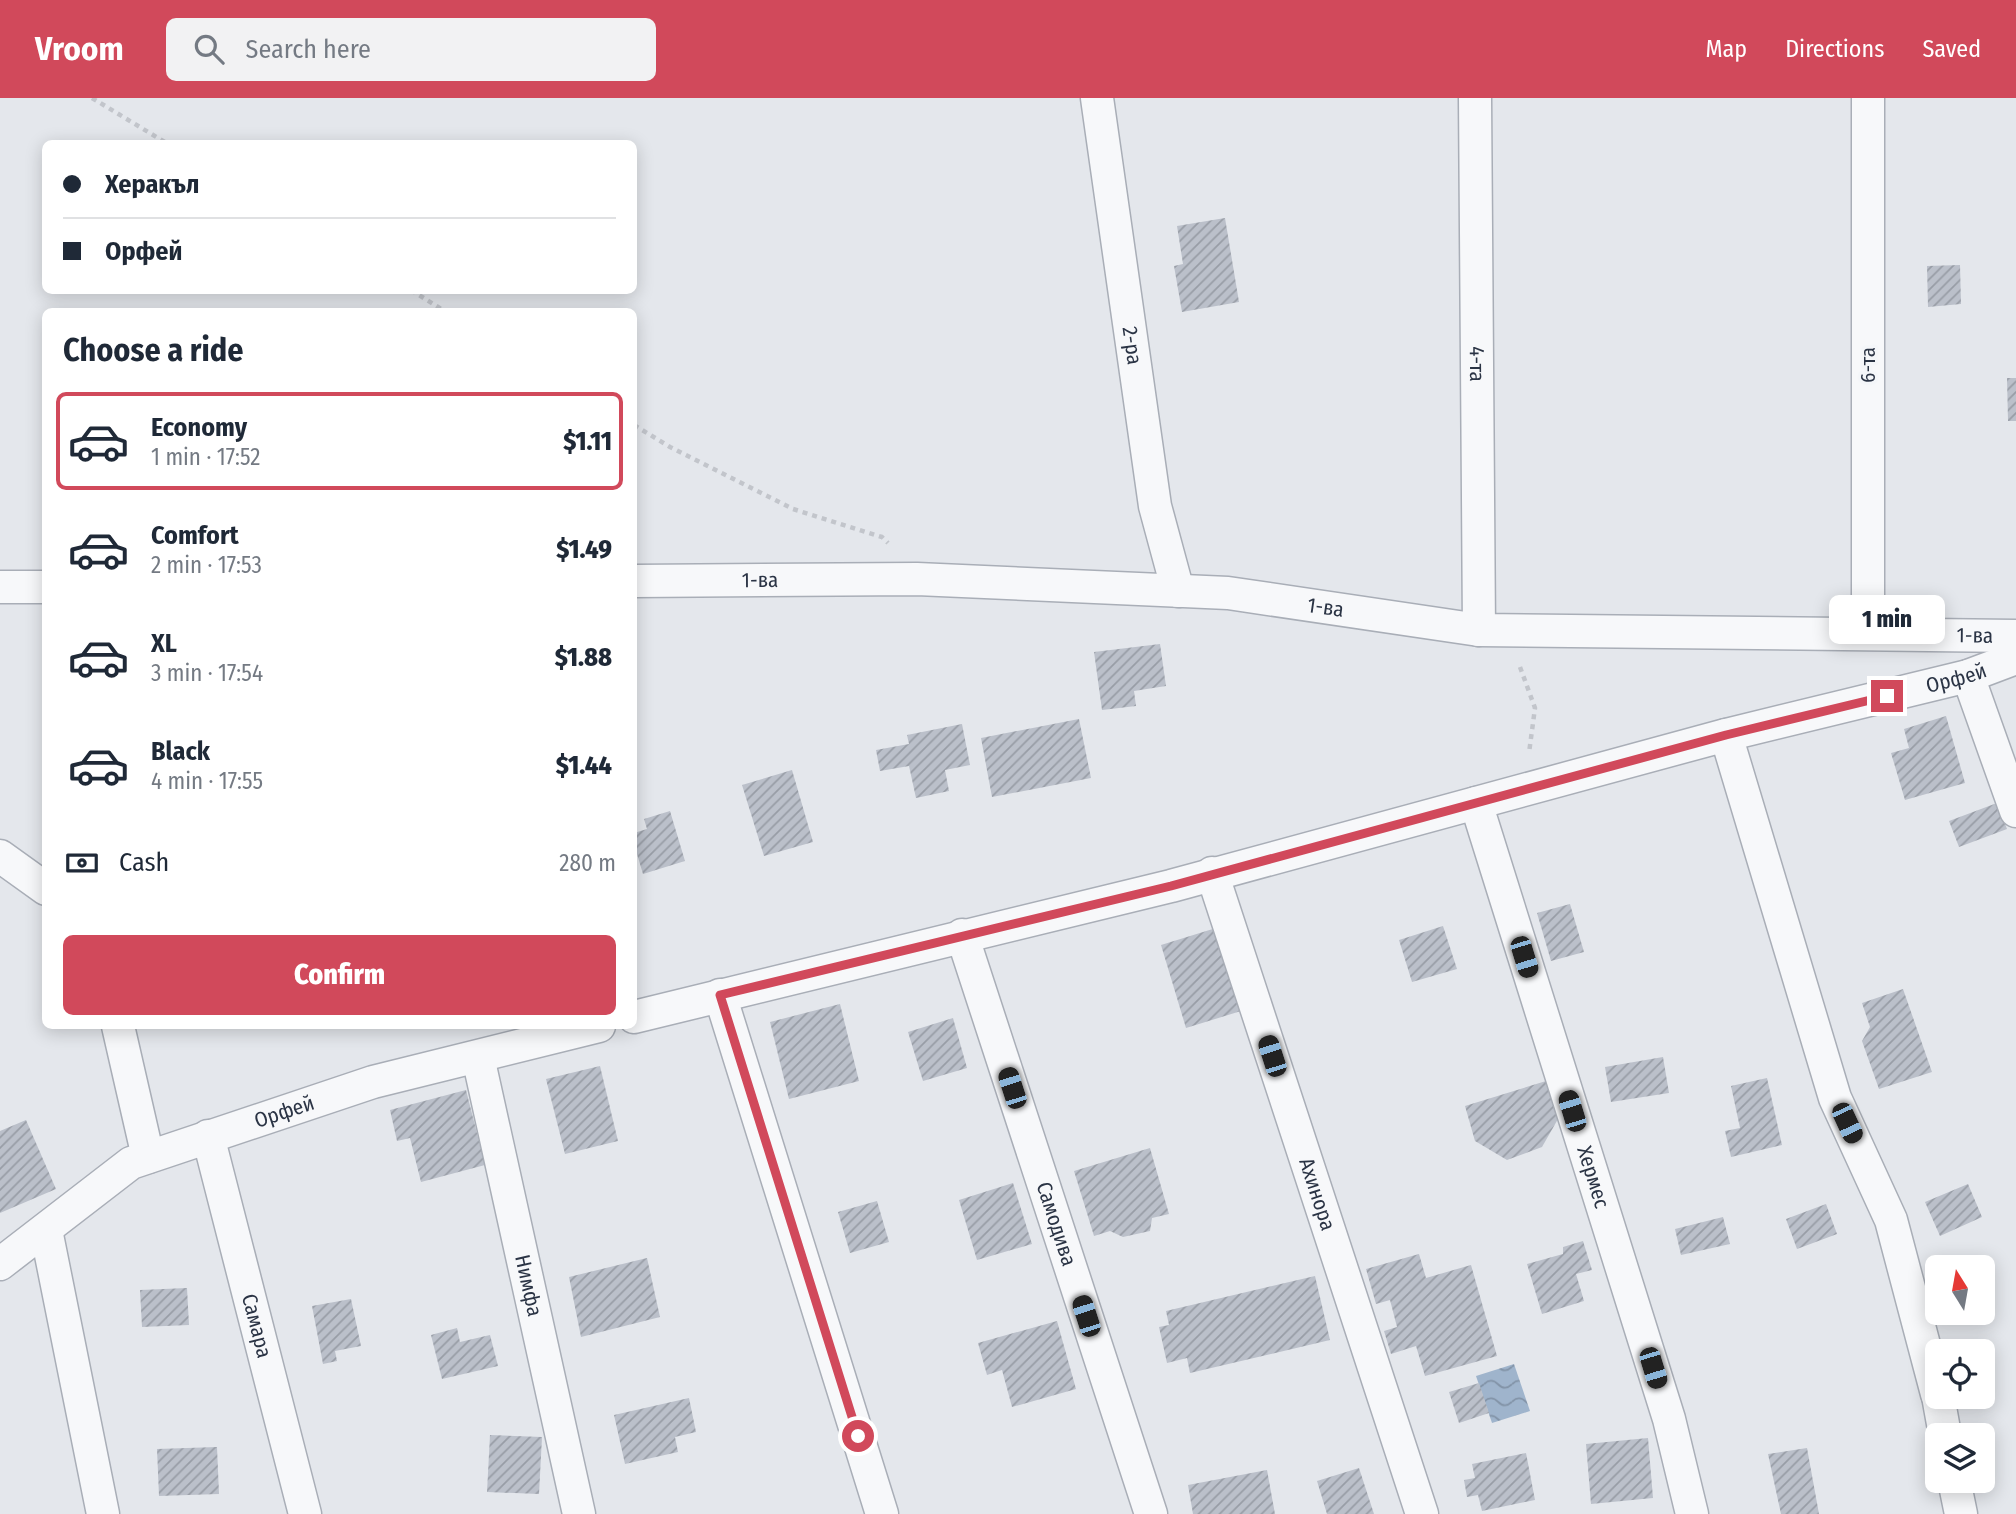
<!DOCTYPE html>
<meta charset="utf-8">
<style>
:root{--surface:#fff;--page:#f2f2f3;--text:#1f2937;--muted:#747a83;--line:#e0e1e3;--accent:#d1495b}
body{margin:0;font-family:"Fira Sans Condensed",sans-serif;background:var(--page);color:var(--text);height:100vh;display:flex;flex-direction:column;font-size:26px;white-space:nowrap}
*{box-sizing:border-box;margin:0}
p{font-size:23px;color:var(--muted)}
.icon{flex:none;width:38px;height:38px;fill:none;stroke:currentColor;stroke-width:2;stroke-linecap:round;stroke-linejoin:round}
.map{position:relative;flex:1;overflow:hidden}
.side{position:absolute;left:42px;top:210px;width:595px;height:721px;display:flex;flex-direction:column;background:var(--surface);border-radius:10px;box-shadow:0 4px 18px #0003}
.side>*{flex:none}
.top-card{position:absolute;left:42px;top:42px;width:595px;height:154px;border-radius:10px;box-shadow:0 4px 18px #0003;display:grid;align-content:center;height:154px;padding:0 21px;background:var(--surface)}
.needle{width:46px;rotate:349deg}
.tools{position:absolute;left:1925px;top:1157px;display:grid;gap:14px}
.tools a{display:grid;place-items:center;width:70px;height:70px;border-radius:10px;background:var(--surface);box-shadow:0 4px 18px #0003;font-size:35px}
.end{position:absolute;width:32px;height:32px;margin:-16px;border:9px solid #d1495b;background:#fff;box-shadow:0 0 0 4px #fff}
.from{border-radius:50%}
.bubble{position:absolute;height:49px;border-radius:10px;background:var(--surface);box-shadow:0 4px 18px #0003;font-size:23px;font-weight:800;line-height:49px;text-align:center}
.car{position:absolute;width:21px;height:42px;margin:-21px -10px;border-radius:9px;box-shadow:0 0 5px 2px #0007;background:linear-gradient(#222 24%,#8ab4d8 0 40%,#222 0 76%,#8ab4d8 0 86%,#222 0)}
.top-card b{display:flex;align-items:center;gap:24px;height:66px;font-size:26px}
.top-card b+b{border-top:2px solid var(--line)}
.top-card i{width:18px;height:18px;background:var(--text)}
ul{padding:0;list-style:none}
li{display:flex;align-items:center;gap:21px;height:98px;margin:0 14px 10px;padding:0 7px;border:4px solid transparent;border-radius:10px}
li div{flex:1}
li b{display:block;font-size:26px}
li em{font-style:normal;font-weight:800}
li.current{border-color:var(--accent)}
li>.icon{width:63px;height:63px;stroke-width:1.5}
h2{padding:0 21px;font-size:32px;line-height:84px}
.pay{display:flex;align-items:center;gap:18px;height:77px;padding:0 21px;font-size:26px}
.pay p{margin-inline-start:auto}
.cta{display:flex;gap:14px;margin-top:auto;padding:14px 21px}
.cta a{flex:1;height:80px;border-radius:10px;background:var(--accent);color:#fff;font-size:28px;font-weight:800;line-height:80px;text-align:center}
header{display:flex;align-items:center;gap:42px;box-sizing:border-box;height:98px;padding:0 35px;background:var(--accent);color:#fff}
header strong{font-size:33px}
nav{display:flex;gap:38px;margin-inline-start:auto;font-size:24px}
.search{width:490px;height:63px;background:var(--page);display:flex;align-items:center;gap:18px;box-sizing:border-box;padding:0 24px;border-radius:10px;color:var(--muted);font-size:26px}
.map>svg:first-child{display:block}
.water{fill:url(#water-waves)}
.building{fill:url(#building-hatch)}
.lines{fill:none;stroke-linecap:round;stroke-linejoin:round}
.minor-casing{stroke:#a9aeb7;stroke-width:35}
.path{stroke:#c2c5cb;stroke-width:4.5;stroke-dasharray:5 5;stroke-linecap:butt}
.minor{stroke:#f7f8fa;stroke-width:32}
.route{stroke:#d1495b;stroke-width:9}
.labels{text-anchor:middle;dominant-baseline:central;stroke-width:7;stroke-linejoin:round;paint-order:stroke}
.street-label{font-size:21px;fill:#2b3445;stroke:#f4f6f9}
</style>
<header>
<strong>Vroom</strong>
<div class="search"><svg class="icon" aria-label="search" viewBox="0 0 24 24"><circle cx="10" cy="10" r="6"/><path d="M15 15l6 6"/></svg>Search here</div>
<nav><a>Map</a><a>Directions</a><a>Saved</a></nav>
</header>
<div class="map">
<svg width="2016" height="1416" viewBox="0 0 2016 1416">
<defs>
<pattern id="water-waves" width="16" height="10" patternUnits="userSpaceOnUse" patternTransform="scale(1.75)"><rect width="16" height="10" fill="#9fb4cc"/><path d="M0 5q4-4 8 0t8 0" fill="none" stroke="#8293a7"/></pattern>
<pattern id="building-hatch" width="6" height="6" patternUnits="userSpaceOnUse" patternTransform="scale(1.75)"><rect width="6" height="6" fill="#bbc0ca"/><path d="M-1 1l2-2M0 6l6-6M5 7l2-2" fill="none" stroke="#989da6"/></pattern>
</defs>
<rect width="100%" height="100%" fill="#e4e7ec"/>
<path class="water" d="M1514,1266L1530,1313L1492,1325L1476,1278Z"/>
<g class="building">
<path d="M1225,120L1239,204L1182,214L1174,168L1183,166L1177,128Z"/>
<path d="M1960,167L1961,206L1928,209L1927,168Z"/>
<path d="M2007,280H2016V323H2008Z"/>
<path d="M1160,546L1166,588L1134,593L1136,608L1102,612L1094,554Z"/>
<path d="M1946,618L1965,685L1905,702L1891,655L1909,650L1904,631Z"/>
<path d="M1079,621L1091,680L992,699L981,640Z"/>
<path d="M962,626L970,667L945,672L949,693L916,700L909,668L880,673L876,652L909,646L907,637Z"/>
<path d="M792,672L813,744L764,758L742,687Z"/>
<path d="M1997,705L2007,731L1959,749L1949,723Z"/>
<path d="M670,713L685,763L643,776L634,746V735L647,731L644,721Z"/>
<path d="M1570,806L1584,854L1551,863L1537,815Z"/>
<path d="M1443,828L1457,871L1412,884L1399,842Z"/>
<path d="M1216,830L1241,913L1186,930L1161,847Z"/>
<path d="M1903,891L1932,974L1879,991L1862,943L1870,929L1862,905Z"/>
<path d="M840,906L859,983L789,1001L770,924Z"/>
<path d="M953,920L967,970L923,983L908,934Z"/>
<path d="M1663,959L1669,995L1611,1004L1605,969Z"/>
<path d="M600,968L618,1043L565,1056L546,981Z"/>
<path d="M1767,980L1782,1047L1731,1059L1725,1033L1740,1030L1731,988Z"/>
<path d="M1546,983L1558,1021L1542,1049L1507,1062L1475,1043L1465,1008Z"/>
<path d="M466,992L485,1067L421,1084L410,1040L397,1043L390,1012Z"/>
<path d="M26,1022L56,1091L0,1115V1033Z"/>
<path d="M1150,1050L1169,1116L1152,1120L1150,1133L1123,1139L1110,1133L1094,1138L1074,1073Z"/>
<path d="M1013,1085L1032,1146L977,1162L959,1102Z"/>
<path d="M1968,1086L1982,1119L1940,1138L1925,1104Z"/>
<path d="M877,1103L889,1144L850,1155L838,1114Z"/>
<path d="M1826,1106L1837,1136L1797,1151L1786,1121Z"/>
<path d="M1723,1119L1730,1146L1681,1157L1675,1131Z"/>
<path d="M1583,1143L1592,1172L1576,1176L1584,1203L1542,1216L1527,1166L1563,1156V1149Z"/>
<path d="M1419,1156L1426,1180L1471,1167L1497,1258L1425,1278L1416,1248L1391,1256L1384,1233L1397,1229L1390,1202L1376,1206L1366,1171Z"/>
<path d="M647,1160L660,1219L581,1239L569,1179Z"/>
<path d="M1315,1178L1330,1242L1190,1275L1187,1260L1167,1265L1159,1229L1169,1227L1166,1213Z"/>
<path d="M187,1190L189,1227L142,1229L140,1192Z"/>
<path d="M351,1201L361,1248L335,1253L337,1263L323,1266L312,1208Z"/>
<path d="M1057,1223L1076,1291L1012,1309L1002,1272L987,1277L978,1245Z"/>
<path d="M457,1230L460,1244L490,1237L498,1268L442,1281L431,1237Z"/>
<path d="M1479,1285L1489,1315L1459,1325L1449,1294Z"/>
<path d="M689,1300L696,1334L675,1339L678,1354L625,1366L614,1317Z"/>
<path d="M490,1337L542,1339L539,1396L487,1394Z"/>
<path d="M1648,1340L1653,1400L1591,1406L1586,1346Z"/>
<path d="M217,1349L219,1396L159,1398L157,1351Z"/>
<path d="M1807,1350L1819,1416H1781L1768,1356Z"/>
<path d="M1526,1355L1535,1402L1482,1413L1478,1397L1467,1399L1464,1382L1475,1380L1472,1366Z"/>
<path d="M1359,1370L1374,1416H1327L1317,1383Z"/>
<path d="M1267,1372L1275,1416H1193L1188,1387Z"/>
</g>
<g class="lines">
<g class="minor-casing">
<g id="minor">
<path id="s1" d="M1097,0L1155,408L1178,493"/>
<path id="s2" d="M1475,0L1479,532"/>
<path d="M1868,0V535"/>
<path id="s3" d="M634,483L917,481L1228,495L1479,532L2016,538"/>
<path d="M0,489H46"/>
<path d="M1968,578L2016,713"/>
<path d="M1726,637L1835,1000L1891,1122L1937,1296"/>
<path id="s4" d="M1476,705L1669,1321L1692,1416"/>
<path d="M0,758L46,791"/>
<path id="s5" d="M1212,775L1422,1416"/>
<path id="s6" d="M962,837L1151,1416"/>
<path d="M720,897L882,1416"/>
<path id="s7" d="M634,919L1171,788L1726,637L1968,578L2016,560"/>
<path d="M118,928L148,1059"/>
<path id="s8" d="M478,959L579,1416"/>
<path id="s9" d="M208,1038L305,1416"/>
<path d="M46,1132L103,1416"/>
<path id="s10" d="M0,1166L131,1065L373,984L599,928"/>
<path d="M1938,1298L1945,1337"/>
<path d="M1954,1382L1961,1416"/>
</g>
</g>
<g class="path">
<path d="M92,0L168,46"/>
<path d="M411,192L446,214"/>
<path d="M634,327L670,349L793,411L882,439L888,445"/>
<path d="M1520,569L1535,610L1529,655"/>
</g>
<use href="#minor" class="minor"/>
</g>
<g class="lines">
<path class="route" d="M858,1338L720,897L1171,788L1726,637L1887,598"/>
</g>
<g class="labels">
<g class="street-label">
<text stroke="none"><textPath href="#s1" startOffset="250">2-ра</textPath></text>
<text stroke="none"><textPath href="#s2" startOffset="266">4-та</textPath></text>
<text transform="translate(1868 267) rotate(-90)">6-та</text>
<text stroke="none"><textPath href="#s3" startOffset="126">1-ва</textPath></text>
<text stroke="none"><textPath href="#s3" startOffset="693">1-ва</textPath></text>
<text stroke="none"><textPath href="#s3" startOffset="1344">1-ва</textPath></text>
<text stroke="none"><textPath href="#s7" startOffset="1365">Орфей</textPath></text>
<text stroke="none"><textPath href="#s10" startOffset="327">Орфей</textPath></text>
<text stroke="none"><textPath href="#s4" startOffset="392">Хермес</textPath></text>
<text stroke="none"><textPath href="#s5" startOffset="338">Ахинора</textPath></text>
<text stroke="none"><textPath href="#s6" startOffset="304">Самодива</textPath></text>
<text stroke="none"><textPath href="#s8" startOffset="234">Нимфа</textPath></text>
<text stroke="none"><textPath href="#s9" startOffset="196">Самара</textPath></text>
</g>
</g>
</svg>
<div class="tools">
<a><svg class="needle" viewBox="-14 -14 28 28"><path d="M0-13l5 13h-10z" fill="#e53935"/><path d="M0 13l5-13h-10z" fill="#747a83"/></svg></a>
<a><svg class="icon" aria-label="locate" viewBox="0 0 24 24"><circle cx="12" cy="12" r="6"/><path d="M12 2v4M12 18v4M2 12h4M18 12h4"/></svg></a>
<a><svg class="icon" aria-label="layers" viewBox="0 0 24 24"><path d="M12 4l9 5-9 5-9-5zM3 14l9 5 9-5"/></svg></a>
</div>
<i class="end from" style="left:858px;top:1338px"></i>
<i class="end" style="left:1887px;top:598px"></i>
<div class="bubble" style="left:1829px;top:497px;width:116px">1 min</div>
<i class="car" style="left:1524px;top:859px;rotate:163deg"></i>
<i class="car" style="left:1272px;top:958px;rotate:342deg"></i>
<i class="car" style="left:1012px;top:990px;rotate:342deg"></i>
<i class="car" style="left:1572px;top:1013px;rotate:343deg"></i>
<i class="car" style="left:1847px;top:1025px;rotate:155deg"></i>
<i class="car" style="left:1086px;top:1218px;rotate:342deg"></i>
<i class="car" style="left:1653px;top:1270px;rotate:163deg"></i>
<div class="top-card">
<b><i class="from"></i>Херакъл</b>
<b><i></i>Орфей</b>
</div>
<section class="side">
<h2>Choose a ride</h2>
<ul>
<li class="current"><svg class="icon" aria-label="car" viewBox="0 0 24 24"><path d="M5 17H2v-5l4-1 3-4h7l3 4 3 1v5h-3M9 17h6M6 11h13"/><circle cx="7" cy="17" r="2"/><circle cx="17" cy="17" r="2"/></svg><div><b>Economy</b><p>1 min · 17:52</p></div><em>$1.11</em></li>
<li><svg class="icon" aria-label="car" viewBox="0 0 24 24"><path d="M5 17H2v-5l4-1 3-4h7l3 4 3 1v5h-3M9 17h6M6 11h13"/><circle cx="7" cy="17" r="2"/><circle cx="17" cy="17" r="2"/></svg><div><b>Comfort</b><p>2 min · 17:53</p></div><em>$1.49</em></li>
<li><svg class="icon" aria-label="car" viewBox="0 0 24 24"><path d="M5 17H2v-5l4-1 3-4h7l3 4 3 1v5h-3M9 17h6M6 11h13"/><circle cx="7" cy="17" r="2"/><circle cx="17" cy="17" r="2"/></svg><div><b>XL</b><p>3 min · 17:54</p></div><em>$1.88</em></li>
<li><svg class="icon" aria-label="car" viewBox="0 0 24 24"><path d="M5 17H2v-5l4-1 3-4h7l3 4 3 1v5h-3M9 17h6M6 11h13"/><circle cx="7" cy="17" r="2"/><circle cx="17" cy="17" r="2"/></svg><div><b>Black</b><p>4 min · 17:55</p></div><em>$1.44</em></li>
</ul>
<div class="pay"><svg class="icon" aria-label="cash" viewBox="0 0 24 24"><path d="M3 7h18v10H3z"/><circle cx="12" cy="12" r="2"/></svg>Cash<p>280 m</p></div>
<div class="cta"><a>Confirm</a></div>
</section>
</div>
